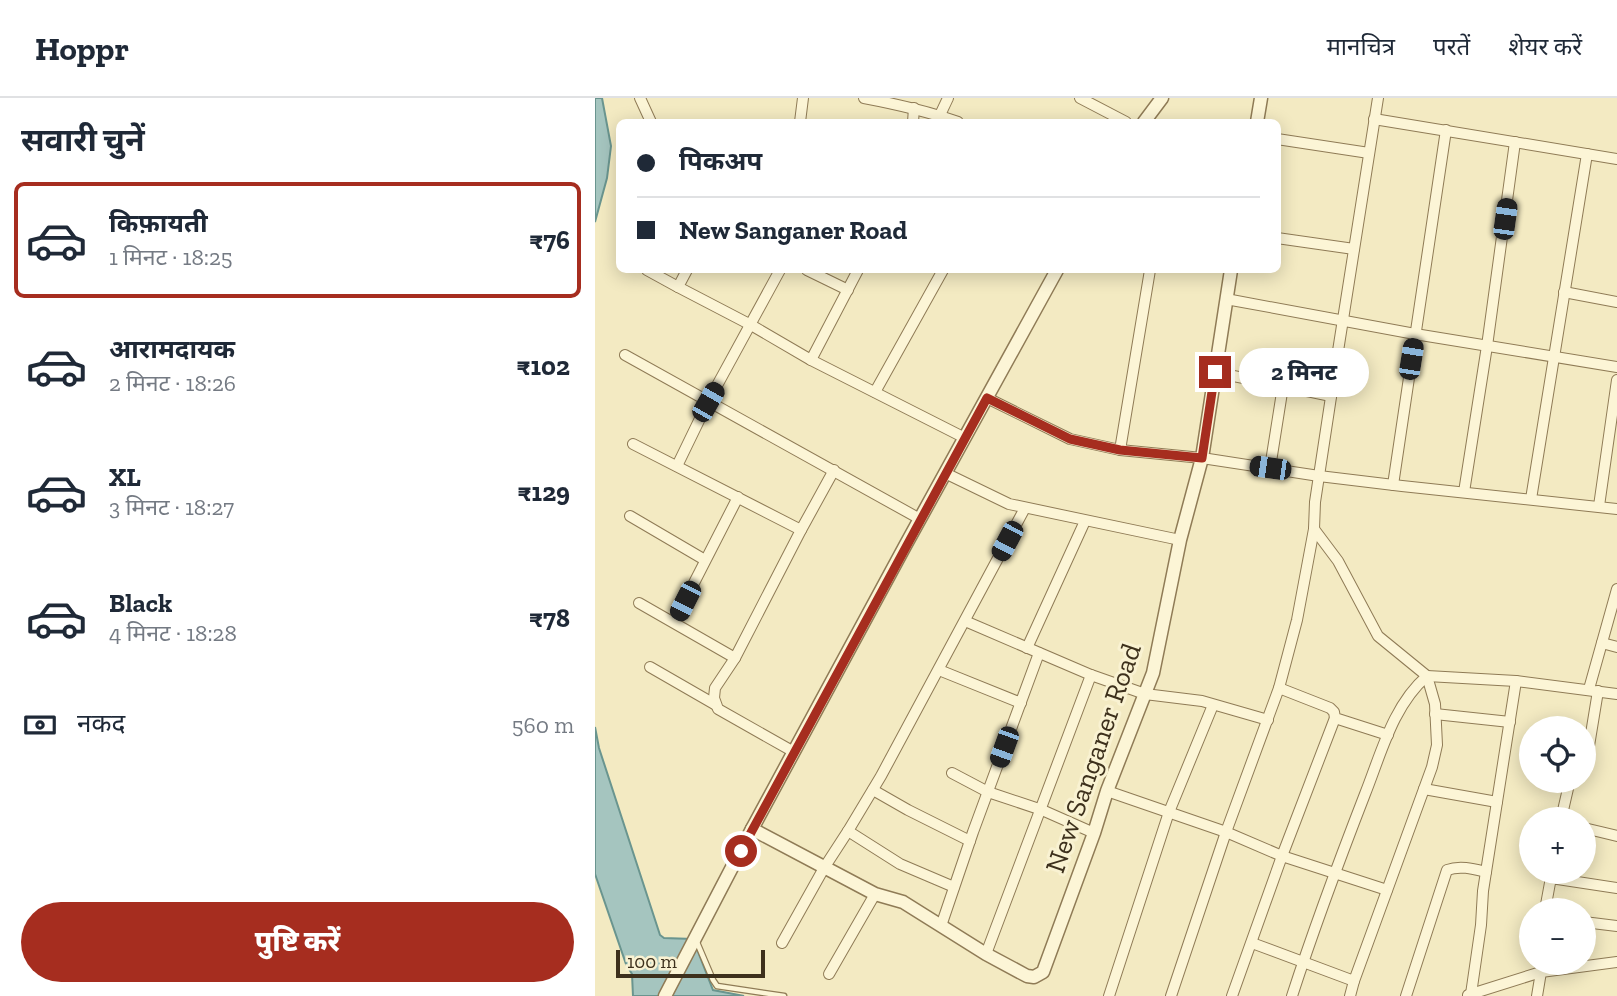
<!DOCTYPE html>
<html lang="hi">
<meta charset="utf-8">
<style>
:root{--surface:#fff;--page:#f2f2f3;--text:#1f2937;--muted:#747a83;--line:#e0e1e3;--accent:#a62d1f}
body{margin:0;font-family:"Zilla Slab","Noto Sans Devanagari",serif;background:var(--page);color:var(--text);height:100vh;display:flex;flex-direction:column;font-size:26px;white-space:nowrap}
*{box-sizing:border-box;margin:0}
p{font-size:23px;color:var(--muted)}
.icon{flex:none;width:38px;height:38px;fill:none;stroke:currentColor;stroke-width:2;stroke-linecap:round;stroke-linejoin:round}
.map{position:relative;flex:1;overflow:hidden}
.details{display:flex;flex-direction:column;background:var(--surface);width:595px}
.details>*{flex:none}
.banner{position:absolute;left:21px;top:21px;width:665px;height:154px;border-radius:10px;box-shadow:0 4px 18px #0003;display:grid;align-content:center;height:154px;padding:0 21px;background:var(--surface)}
.tools{position:absolute;left:924px;top:618px;display:grid;gap:14px}
.tools a{display:grid;place-items:center;width:77px;height:77px;border-radius:50%;background:var(--surface);box-shadow:0 4px 18px #0003;font-size:35px}
.scale{position:absolute;left:21px;bottom:18px;width:149px;box-sizing:border-box;padding-left:7px;border:4px solid #3d301c;border-top:0;font-size:19px;line-height:24px;white-space:nowrap;color:#3d301c;-webkit-text-stroke:5px #f9f2d2;paint-order:stroke}
.end{position:absolute;width:32px;height:32px;margin:-16px;border:9px solid #a62d1f;background:#fff;box-shadow:0 0 0 4px #fff}
.from{border-radius:50%}
.bubble{position:absolute;height:49px;border-radius:24px;background:var(--surface);box-shadow:0 4px 18px #0003;font-size:23px;font-weight:800;line-height:49px;text-align:center}
.car{position:absolute;width:21px;height:42px;margin:-21px -10px;border-radius:9px;box-shadow:0 0 5px 2px #0007;background:linear-gradient(#222 24%,#8ab4d8 0 40%,#222 0 76%,#8ab4d8 0 86%,#222 0)}
.banner b{display:flex;align-items:center;gap:24px;height:66px;font-size:26px}
.banner b+b{border-top:2px solid var(--line)}
.banner i{width:18px;height:18px;background:var(--text)}
ul{padding:0;list-style:none}
li{display:flex;align-items:center;gap:21px;height:116px;margin:0 14px 10px;padding:0 7px;border:4px solid transparent;border-radius:10px}
li div{flex:1}
li b{display:block;font-size:26px}
li em{font-style:normal;font-weight:800}
li.current{border-color:var(--accent)}
li>.icon{width:63px;height:63px;stroke-width:1.5}
h2{padding:0 21px;font-size:32px;line-height:84px}
.pay{display:flex;align-items:center;gap:18px;height:77px;padding:0 21px;font-size:26px}
.pay p{margin-inline-start:auto}
.action{display:flex;gap:14px;margin-top:auto;padding:14px 21px}
.action a{flex:1;height:80px;border-radius:42px;background:var(--accent);color:#fff;font-size:28px;font-weight:800;line-height:80px;text-align:center}
header{display:flex;align-items:center;gap:42px;box-sizing:border-box;height:98px;padding:0 35px;background:var(--surface);border-bottom:2px solid var(--line)}
header strong{font-size:33px}
nav{display:flex;gap:38px;margin-inline-start:auto;font-size:24px}
main{display:flex;flex:1;min-height:0}
.map>svg:first-child{display:block}
.water{fill:#a5c5bf;stroke:#6a958f;stroke-width:2}
.lines{fill:none;stroke-linecap:round;stroke-linejoin:round}
.service-casing{stroke:#8f7b56;stroke-width:7}
.minor-casing{stroke:#8f7b56;stroke-width:12}
.tertiary-casing{stroke:#8f7b56;stroke-width:15}
.service{stroke:#fcf5d6;stroke-width:4.5}
.minor{stroke:#fcf5d6;stroke-width:10}
.tertiary{stroke:#fcf5d6;stroke-width:12}
.route{stroke:#a62d1f;stroke-width:9}
.labels{text-anchor:middle;dominant-baseline:central;stroke-width:6;stroke-linejoin:round;paint-order:stroke}
.street-label{font-size:28px;fill:#3d301c;stroke:#f9f2d2}
</style>
<header>
<strong>Hoppr</strong>
<nav><a>मानचित्र</a><a>परतें</a><a>शेयर करें</a></nav>
</header>
<main>
<section class="details">
<h2>सवारी चुनें</h2>
<ul>
<li class="current"><svg class="icon" aria-label="car" viewBox="0 0 24 24"><path d="M5 17H2v-5l4-1 3-4h7l3 4 3 1v5h-3M9 17h6M6 11h13"/><circle cx="7" cy="17" r="2"/><circle cx="17" cy="17" r="2"/></svg><div><b>किफ़ायती</b><p>1 मिनट · 18:25</p></div><em>₹76</em></li>
<li><svg class="icon" aria-label="car" viewBox="0 0 24 24"><path d="M5 17H2v-5l4-1 3-4h7l3 4 3 1v5h-3M9 17h6M6 11h13"/><circle cx="7" cy="17" r="2"/><circle cx="17" cy="17" r="2"/></svg><div><b>आरामदायक</b><p>2 मिनट · 18:26</p></div><em>₹102</em></li>
<li><svg class="icon" aria-label="car" viewBox="0 0 24 24"><path d="M5 17H2v-5l4-1 3-4h7l3 4 3 1v5h-3M9 17h6M6 11h13"/><circle cx="7" cy="17" r="2"/><circle cx="17" cy="17" r="2"/></svg><div><b>XL</b><p>3 मिनट · 18:27</p></div><em>₹129</em></li>
<li><svg class="icon" aria-label="car" viewBox="0 0 24 24"><path d="M5 17H2v-5l4-1 3-4h7l3 4 3 1v5h-3M9 17h6M6 11h13"/><circle cx="7" cy="17" r="2"/><circle cx="17" cy="17" r="2"/></svg><div><b>Black</b><p>4 मिनट · 18:28</p></div><em>₹78</em></li>
</ul>
<div class="pay"><svg class="icon" aria-label="cash" viewBox="0 0 24 24"><path d="M3 7h18v10H3z"/><circle cx="12" cy="12" r="2"/></svg>नकद<p>560 m</p></div>
<div class="action"><a>पुष्टि करें</a></div>
</section>
<div class="map">
<svg width="1022" height="898" viewBox="0 0 1022 898">
<rect width="100%" height="100%" fill="#f3eac2"/>
<g class="water">
<path d="M0,0H7L16,48L12,80L0,124Z"/>
<path d="M0,629L4,650L65,837L69,840L98,841L118,892L149,898H38L37,876L31,866L0,776Z"/>
</g>
<g class="lines">
<g class="service-casing">
<path id="service" d="M101,842L118,882L122,888L189,898"/>
</g>
<g class="minor-casing">
<g id="minor">
<path d="M45,0L56,24"/>
<path d="M269,0C301,6 332,13 363,24"/>
<path d="M485,0L531,24"/>
<path d="M345,17L353,0"/>
<path d="M779,21L1022,61"/>
<path d="M205,24L208,0"/>
<path d="M318,24L319,10"/>
<path d="M682,41L774,55"/>
<path d="M682,140L759,151"/>
<path d="M52,172L83,189"/>
<path d="M92,172L83,189L156,227L216,262L370,340"/>
<path d="M212,172L253,192"/>
<path d="M969,194L1022,204"/>
<path d="M631,201L820,236L1022,269"/>
<path d="M30,257L325,421"/>
<path d="M216,262L263,172"/>
<path d="M619,274L736,298"/>
<path d="M280,294L348,172"/>
<path d="M392,300L475,341L525,352L607,360L724,378L807,388L1022,411"/>
<path d="M38,346L206,432"/>
<path d="M525,352L555,172"/>
<path d="M82,368L113,304L185,172"/>
<path d="M675,370L688,288"/>
<path d="M350,375L414,406L585,442"/>
<path d="M798,387L851,32"/>
<path d="M869,394L892,248L920,44"/>
<path d="M936,401L992,56"/>
<path d="M1004,408L1022,282"/>
<path d="M35,418L110,462"/>
<path d="M719,431L743,463L783,538L832,578L840,606L842,647L837,669L759,883L755,898"/>
<path d="M44,505L140,560"/>
<path d="M370,523L496,577L550,596L607,603L673,622"/>
<path d="M79,524L143,399"/>
<path d="M1007,545L1022,549"/>
<path d="M432,550L490,423"/>
<path d="M55,569L121,607"/>
<path d="M344,572L426,605"/>
<path d="M684,590L735,610L739,614L740,620L793,637"/>
<path d="M994,591L1022,491"/>
<path d="M840,616L915,624"/>
<path d="M199,654L123,611L119,600L120,590L140,560L206,432L239,372"/>
<path d="M989,665L992,660L1003,593"/>
<path d="M357,675L393,694L447,712L499,735"/>
<path d="M829,691L902,704"/>
<path d="M278,692L313,712L375,743"/>
<path d="M512,693L631,734L687,758L792,792"/>
<path d="M966,721L975,682"/>
<path d="M989,730L1022,738"/>
<path d="M253,733L305,766L359,789"/>
<path d="M956,780L1022,790"/>
<path d="M950,812L957,774"/>
<path d="M989,824L1022,828"/>
<path d="M346,828L378,734L444,555"/>
<path d="M187,845L229,770L253,733L286,678L430,410"/>
<path d="M657,845L759,883"/>
<path d="M391,856L496,577"/>
<path d="M234,876L280,796"/>
<path d="M876,896L886,827L888,793L921,583"/>
<path d="M873,897L946,874L1022,864"/>
<path d="M514,898L574,714L618,607"/>
<path d="M576,898L631,734L684,590L702,522L719,431L720,404L743,253L783,0"/>
<path d="M637,898L687,758L740,620"/>
<path d="M697,898C719,830 744,763 770,696C786,656 798,607 832,578L921,583L1022,596"/>
<path d="M811,898L852,772C865,767 879,771 891,774"/>
<path d="M942,898L946,874"/>
</g>
</g>
<g class="tertiary-casing">
<g id="tertiary">
<path d="M549,24L567,0"/>
<path d="M662,24L666,0"/>
<path d="M157,731L280,796L308,804L391,856L432,878L439,879L448,874L499,735L512,693L558,575L585,442L607,360L636,172"/>
<path d="M70,898L157,731L310,448L462,172"/>
</g>
</g>
<use href="#service" class="service"/>
<use href="#minor" class="minor"/>
<use href="#tertiary" class="tertiary"/>
</g>
<g class="lines">
<path class="route" d="M146,753L392,300L475,341L525,352L607,360L620,274"/>
</g>
<g class="labels">
<g class="street-label">
<text transform="translate(498 660) rotate(-71)">New Sanganer Road</text>
</g>
</g>
</svg>
<div class="tools">
<a><svg class="icon" aria-label="locate" viewBox="0 0 24 24"><circle cx="12" cy="12" r="6"/><path d="M12 2v4M12 18v4M2 12h4M18 12h4"/></svg></a>
<a>+</a>
<a>−</a>
</div>
<div class="scale">100 m</div>
<i class="end from" style="left:146px;top:753px"></i>
<i class="end" style="left:620px;top:274px"></i>
<div class="bubble" style="left:644px;top:250px;width:130px">2 मिनट</div>
<i class="car" style="left:910px;top:121px;rotate:8deg"></i>
<i class="car" style="left:816px;top:261px;rotate:9deg"></i>
<i class="car" style="left:113px;top:304px;rotate:30deg"></i>
<i class="car" style="left:675px;top:370px;rotate:278deg"></i>
<i class="car" style="left:412px;top:443px;rotate:208deg"></i>
<i class="car" style="left:90px;top:503px;rotate:207deg"></i>
<i class="car" style="left:409px;top:649px;rotate:200deg"></i>
<div class="banner">
<b><i class="from"></i>पिकअप</b>
<b><i></i>New Sanganer Road</b>
</div>
</div>
</main>
